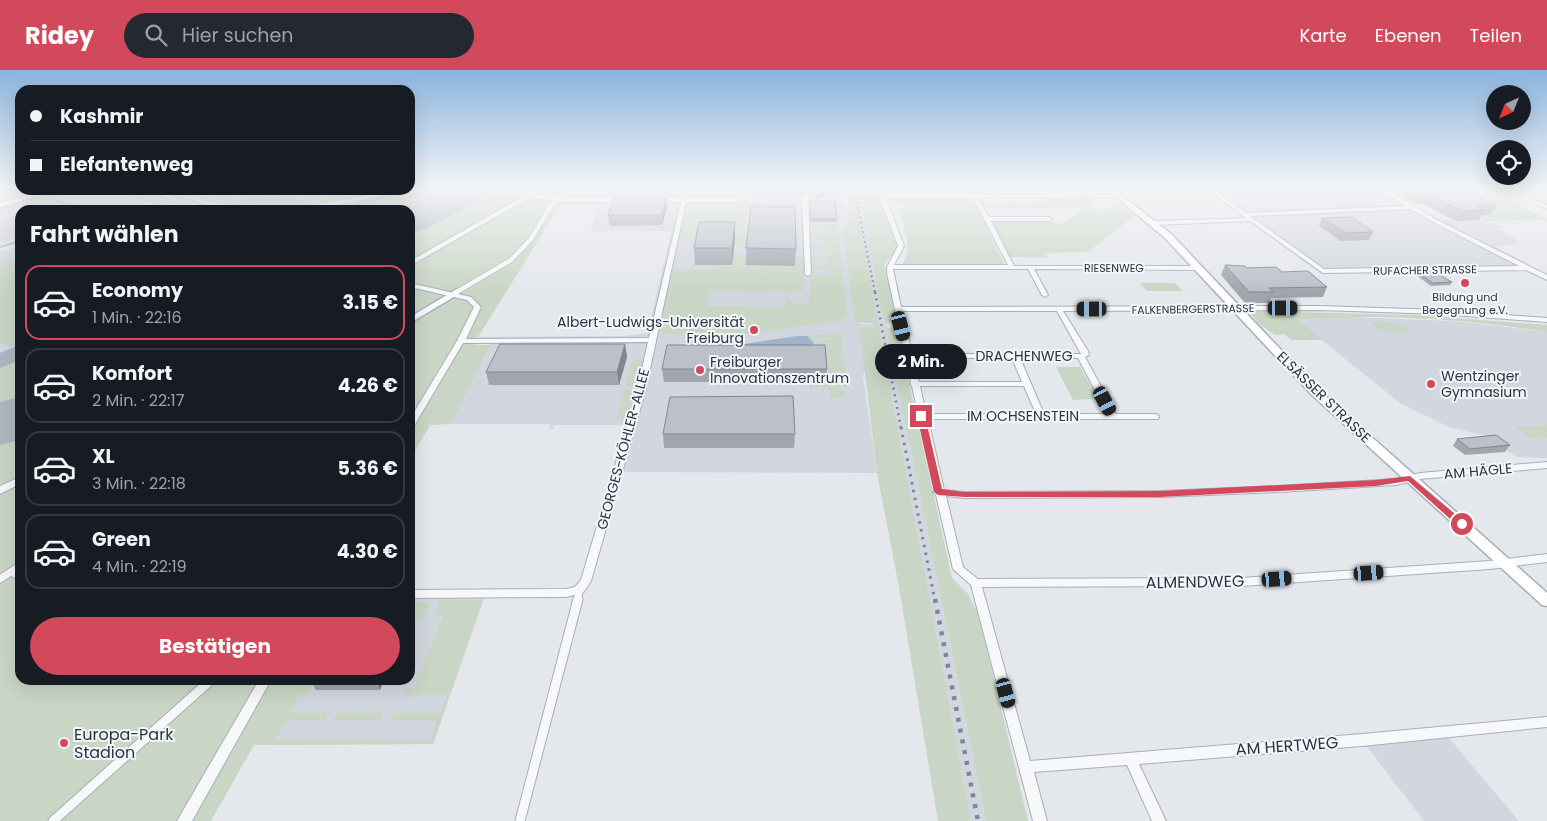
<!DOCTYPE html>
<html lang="de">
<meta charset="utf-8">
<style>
:root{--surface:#171b24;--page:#242831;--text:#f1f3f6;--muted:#9ea1a6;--line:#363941;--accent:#d1495b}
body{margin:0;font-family:Poppins,sans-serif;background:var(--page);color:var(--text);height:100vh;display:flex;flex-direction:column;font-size:19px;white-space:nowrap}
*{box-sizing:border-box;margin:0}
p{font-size:16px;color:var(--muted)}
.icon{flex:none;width:28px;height:28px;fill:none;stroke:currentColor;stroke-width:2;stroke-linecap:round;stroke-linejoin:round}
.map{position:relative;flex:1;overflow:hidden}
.details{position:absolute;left:15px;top:135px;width:400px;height:480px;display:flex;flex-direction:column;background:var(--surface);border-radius:15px;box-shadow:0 5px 20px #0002}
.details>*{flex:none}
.top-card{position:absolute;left:15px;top:15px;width:400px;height:110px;border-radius:15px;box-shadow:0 5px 20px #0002;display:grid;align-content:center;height:110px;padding:0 15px;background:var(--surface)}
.needle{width:32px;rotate:223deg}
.fabs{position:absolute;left:1486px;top:15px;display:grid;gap:10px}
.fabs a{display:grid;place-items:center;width:45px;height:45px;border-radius:50%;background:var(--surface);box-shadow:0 5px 20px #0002;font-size:25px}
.end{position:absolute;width:22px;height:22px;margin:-11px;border:6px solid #d1495b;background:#fff;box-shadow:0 0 0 2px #fff}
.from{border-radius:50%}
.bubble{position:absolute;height:35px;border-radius:18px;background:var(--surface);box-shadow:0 5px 20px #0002;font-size:16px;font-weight:700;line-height:35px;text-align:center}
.car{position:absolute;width:15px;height:30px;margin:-15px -8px;border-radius:6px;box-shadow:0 0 4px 1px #0007;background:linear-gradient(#222 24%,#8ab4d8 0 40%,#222 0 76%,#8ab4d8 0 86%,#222 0)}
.top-card b{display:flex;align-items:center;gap:18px;height:48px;font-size:19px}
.top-card b+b{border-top:1px solid var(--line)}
.top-card i{width:12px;height:12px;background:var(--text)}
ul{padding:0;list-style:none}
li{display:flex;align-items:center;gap:15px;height:75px;margin:0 10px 8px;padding:0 5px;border:2px solid var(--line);border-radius:15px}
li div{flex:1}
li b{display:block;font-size:19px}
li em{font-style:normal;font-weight:700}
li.current{border-color:var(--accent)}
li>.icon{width:45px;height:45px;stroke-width:1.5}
h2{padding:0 15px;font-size:22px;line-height:60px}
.button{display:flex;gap:10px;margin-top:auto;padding:10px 15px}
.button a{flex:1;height:58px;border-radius:30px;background:var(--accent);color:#fff;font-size:20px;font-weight:700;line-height:58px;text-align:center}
header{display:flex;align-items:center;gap:30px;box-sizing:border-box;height:70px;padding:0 25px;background:var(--accent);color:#fff}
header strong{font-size:24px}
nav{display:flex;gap:28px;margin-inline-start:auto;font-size:18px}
.search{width:350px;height:45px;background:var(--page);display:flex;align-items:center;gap:12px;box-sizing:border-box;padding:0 18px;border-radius:28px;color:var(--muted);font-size:19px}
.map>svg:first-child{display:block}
.built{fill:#d2d6de}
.green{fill:#c9d6c5}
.water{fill:#9fb4cc}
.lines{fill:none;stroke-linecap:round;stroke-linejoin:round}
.stream{stroke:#9fb4cc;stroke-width:2}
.taxiway{fill:#b0b6c1;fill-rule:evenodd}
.runway{fill:#b0b6c1;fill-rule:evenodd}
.pedestrian-far3-casing{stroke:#a9aeb7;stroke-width:6}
.pedestrian-far2-casing{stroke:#a9aeb7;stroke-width:8}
.pedestrian-far1-casing{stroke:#a9aeb7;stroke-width:9}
.pedestrian-casing{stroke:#a9aeb7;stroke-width:11}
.minor-casing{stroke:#a9aeb7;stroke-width:2}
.tertiary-casing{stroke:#a9aeb7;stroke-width:2}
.secondary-casing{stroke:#a9aeb7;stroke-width:3}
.pedestrian-far3{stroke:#f7f8fa;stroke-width:4.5}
.pedestrian-far2{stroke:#f7f8fa;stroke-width:5.5}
.pedestrian-far1{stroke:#f7f8fa;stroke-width:7}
.pedestrian{stroke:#f7f8fa;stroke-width:9}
.minor{fill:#f7f8fa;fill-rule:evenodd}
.tertiary{fill:#f7f8fa;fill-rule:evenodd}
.secondary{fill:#fff;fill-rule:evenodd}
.tram{stroke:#7d8696;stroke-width:1}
.rail-far3{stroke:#7d8696;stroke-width:2;stroke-dasharray:2 3;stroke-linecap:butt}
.rail-far2{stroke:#7d8696;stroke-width:2.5;stroke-dasharray:2 4.5;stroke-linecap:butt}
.rail-far1{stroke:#7d8696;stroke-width:3;stroke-dasharray:2.5 5.5;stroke-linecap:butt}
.rail{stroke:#7d8696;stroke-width:4.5;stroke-dasharray:4 7;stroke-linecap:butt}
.wall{fill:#a1a5ae}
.shaded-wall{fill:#83868d}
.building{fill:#bbc0ca;stroke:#83868d}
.route{fill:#d1495b}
.poi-dot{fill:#d1495b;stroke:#f4f6f9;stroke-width:2}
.labels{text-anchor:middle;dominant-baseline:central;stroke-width:4;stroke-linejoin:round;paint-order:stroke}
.far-street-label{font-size:11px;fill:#2b3445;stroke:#f4f6f9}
.far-poi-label{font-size:11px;fill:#2b3445;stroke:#f4f6f9}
.poi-label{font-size:14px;fill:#2b3445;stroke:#f4f6f9;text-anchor:start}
.street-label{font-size:14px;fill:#2b3445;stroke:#f4f6f9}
.near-street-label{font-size:16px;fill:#2b3445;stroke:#f4f6f9}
.near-poi-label{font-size:16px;fill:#2b3445;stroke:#f4f6f9;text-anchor:start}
</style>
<header>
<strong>Ridey</strong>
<div class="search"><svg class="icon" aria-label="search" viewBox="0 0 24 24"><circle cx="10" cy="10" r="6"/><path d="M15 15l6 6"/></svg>Hier suchen</div>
<nav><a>Karte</a><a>Ebenen</a><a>Teilen</a></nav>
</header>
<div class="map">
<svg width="1547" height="751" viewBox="0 0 1547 751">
<rect width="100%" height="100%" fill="#e4e7ec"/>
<g class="built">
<path d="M0,117H20V120H68L55,127L58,130L59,128L65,124L74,121L79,120L64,125L61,128L62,131L91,140H20V168L0,174Z"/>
<path d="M420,117H532L410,185V140H329L374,131Z"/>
<path d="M583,117H841L849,151L843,158L852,236L855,238L860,254H877L853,120L850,117H857L865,148L873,197L892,278L890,282L910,366L909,371L986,751H971L878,257L863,306L877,403L612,402L625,355H555L553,359H549L550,354H451L490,278V274H477L472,279L478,267L625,266L648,263L671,161H591L597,134H561Z"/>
<path d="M1202,117L1384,118L1439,149L1484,150L1504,157L1498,159L1520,172H1516L1518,174L1494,176L1543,202L1520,200L1321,204Z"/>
<path d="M114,120H266L224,133H215L272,138L407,120L367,132L322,140H226L205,136L220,140H173Z"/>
<path d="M276,120H347L313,132Z"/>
<path d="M20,176V399L0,410V182Z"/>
<path d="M1346,247L1455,251L1547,262V388L1517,387L1483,365L1449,357L1400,333L1297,250Z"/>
<path d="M410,520H487L433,674L254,675L289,610H410Z"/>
<path d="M1444,662L1519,751H1424L1362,670Z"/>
</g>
<g class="green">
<path d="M432,117H460L410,142V140H348Z"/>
<path d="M464,117H682L679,128L676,129L568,128L561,134L473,275H491L451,354L430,355L410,390V158L457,134L475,129L489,122Z"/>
<path d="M690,117H717L744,127L690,128Z"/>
<path d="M848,117L853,120L971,751H938L899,517L877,403L860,261L863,257H877V254L854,252L855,238L852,236L843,158L849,151Z"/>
<path d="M857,117H877L897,172L896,180L884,194L896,245L894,252L886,254L883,248L864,149L865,148Z"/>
<path d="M266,120H276L313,132L347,120H388C330,136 273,142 213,133H224Z"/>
<path d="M61,121L51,129L0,142V137Z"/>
<path d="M968,127L972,128L976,135L1004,194H903C913,171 905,162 897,139L905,138L902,133H890L889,128Z"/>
<path d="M978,127H1011L983,129L985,133L1014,131L1018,137H1020L1018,134L1028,133L1027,132L1048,131L1046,129H1019L1018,127H1080L1088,130L1087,128H1102L1088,137L1104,141L1117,132L1134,146L1088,182L1044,183L1048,188L1009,187L991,151H1048L1060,154L1082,140L1075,136L1074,139L996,138L994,136L983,137Z"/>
<path d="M749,129L771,138H748L742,160L747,162H791L792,165L803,166H766L768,178H710L711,175H734L735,168L680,167L687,132H734Z"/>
<path d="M1506,129L1547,149V150L1487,151L1475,145L1489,144L1476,130Z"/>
<path d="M809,154H837L847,247L839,251L733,266H688L660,263V258L665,257L666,248L663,247L673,199H716L717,197L695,196L732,195L733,187L731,185H750L747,187V195L795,196L775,186H805L803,220L792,222L711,221L707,236L785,237L786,226L796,235L807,233L810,227V203H815V205H834L832,198L810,200V191L814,192V196H827V189L811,190L810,186L832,187L831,181L810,183L811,181L826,180V178H810V174H813V177H826L825,169L810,170V166L831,168L830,162L809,164V159L830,161V155L809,156Z"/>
<path d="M14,191L20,194L19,279L0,273V195Z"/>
<path d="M1140,213H1175L1182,221H1147Z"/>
<path d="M1249,241L1415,245L1547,255V262C1466,249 1380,243 1298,250L1323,270H1291L1284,264L1275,265L1259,254Z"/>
<path d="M1376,251L1392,252L1409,258V262C1398,265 1379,264 1372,254Z"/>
<path d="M886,257L897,259L952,508L968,524L979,546L1028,751H986Z"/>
<path d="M832,263L839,264L841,268L843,285H813L812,276L818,271L837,268H812L816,270L814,273L807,266Z"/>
<path d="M20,285V335L0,345V294Z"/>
<path d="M811,286H844L846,312H829L826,287Z"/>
<path d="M632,289H643L636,316H625Z"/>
<path d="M1056,297H1080L1099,329L1073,330Z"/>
<path d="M809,314H847V317H840V320H844L845,328H830L831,320H828V317H812V319H809Z"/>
<path d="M625,319H635L628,349H617Z"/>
<path d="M1547,355V368L1530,369L1515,357Z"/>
<path d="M20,358V610H314L307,625H299L290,643H329L325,651H286L276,670H430L437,651H391L394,643H440L447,625H402L405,618H414L443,546H434L440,530H483L433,674L254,675L211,751H0V368Z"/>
<path d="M410,532H430L423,549H410Z"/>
<path d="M337,643H383L380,651H333Z"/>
</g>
<g class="water">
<path d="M270,121L302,131L298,133H253L239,131Z"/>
<path d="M797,266H807L814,273L809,277L680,276L738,275Z"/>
</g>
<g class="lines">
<g class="stream">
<path d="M410,120L419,117"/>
<path d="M210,124L223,120"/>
<path d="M247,137H281"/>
<path d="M292,137L311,135"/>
<path d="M326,140L410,120"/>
<path d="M0,177L20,171"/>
</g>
<path class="taxiway" d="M20,275V290L0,298V283Z"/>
<g class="runway">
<path d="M444,117H489L490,119L485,127L425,159L410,163V140H397Z"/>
<path d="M20,327V370L0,375V332Z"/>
</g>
<g class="pedestrian-far3-casing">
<path id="pedestrian-far3" d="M455,223L511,190L531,169L553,132L578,117"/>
</g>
<g class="pedestrian-far2-casing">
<path id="pedestrian-far2" d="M410,250L457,222"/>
</g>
<g class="pedestrian-far1-casing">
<g id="pedestrian-far1">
<path d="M11,502L20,506"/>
<path d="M0,509L20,496"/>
<path d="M578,531L579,520"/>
</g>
</g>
<g class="pedestrian-casing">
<g id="pedestrian">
<path d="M53,751L211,610"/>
<path d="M520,751L578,529"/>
</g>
</g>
<g class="minor-casing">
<g id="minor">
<path d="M876,117H882L884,124H1119L1122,126L1121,127L978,128L989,147H1049L1052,149L1049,151H991L1014,196H1199L1202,198L1199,200L1034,199L1048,225L1045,227L1042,225L1028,199H893L901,237L1321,236L1440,240L1547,248V252L1440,244L1321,240L1063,241L1088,281L1089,285L1085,287L1116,344H1155L1158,345L1159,347L1158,349H928L944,420L964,422L1160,421L1279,416L1396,409L1420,403L1547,392V398L1420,409L1396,415L1279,422L1160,427L964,428L946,426L963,497L978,509L1241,508L1490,491L1547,484V492L1490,499L1241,516L982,517L1030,691L1362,664L1547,647V657L1362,676L1139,694L1166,751H1152L1127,695L1034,702L1047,751H1033L971,515L953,499L936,425L933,422L935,420L919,348L917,346L918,344L912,316L910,314L911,312L887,203V197L898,176ZM886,128H973L1008,195H894L904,176ZM902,241H1057L1081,284H912ZM913,288H1012L1022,312H919ZM1020,288H1078L1108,344H1044ZM920,316H1024L1036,344H926Z"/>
<path d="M1205,117H1211L1246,143L1406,136L1377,117H1383L1437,150L1547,205V210L1526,200L1323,203L1250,151L1154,155L1151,153L1154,151L1246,148ZM1411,139L1433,152L1519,196L1324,199L1250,146Z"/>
<path d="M1491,117H1498L1506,120L1530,117H1547L1546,119L1512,122L1547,135V139Z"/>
<path d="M531,124L565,128H625L628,130L625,132H565L529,127V125Z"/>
<path d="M805,124L808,126L811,204L808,206L805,204L802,126Z"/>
<path d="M746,126L749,128L748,129L736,132H686L645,322L591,511L583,523L566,527L410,528V520L566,519L575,517L581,510L637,322L648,272L463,273L414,356L410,359V349L457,271L474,237L467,230L410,217V213L471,227L481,237L466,269L649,268L681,132H656L653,130L656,128H736Z"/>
<path d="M259,610H271L192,751H177Z"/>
</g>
</g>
<g class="tertiary-casing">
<g id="tertiary">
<path d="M540,117H548L410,196V191Z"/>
<path d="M20,407V414L0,424V416Z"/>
</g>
</g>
<g class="secondary-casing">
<g id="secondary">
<path d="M1104,117H1111L1171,164L1320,321L1547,523V536L1542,535L1312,325L1165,168Z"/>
<path d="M47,120H58L0,137V133Z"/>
<path d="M147,120H156L179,130L174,131Z"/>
<path d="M165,120H175L216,133L260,138L305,136L349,129L385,120H407L386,127L383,125C322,141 246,150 186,128C179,126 170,124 165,120Z"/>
</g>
</g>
<use href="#pedestrian-far3" class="pedestrian-far3"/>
<use href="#pedestrian-far2" class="pedestrian-far2"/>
<use href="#pedestrian-far1" class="pedestrian-far1"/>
<use href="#pedestrian" class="pedestrian"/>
<use href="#minor" class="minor"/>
<use href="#tertiary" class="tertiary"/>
<use href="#secondary" class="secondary"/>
<g class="tram">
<path d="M67,120L55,126L54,130L88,140"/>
<path d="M117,120L176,140"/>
<path d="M331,140L366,133L422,117"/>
</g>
<path class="rail-far3" d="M854,117L875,223"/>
<path class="rail-far2" d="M875,222L901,358"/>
<path class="rail-far1" d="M901,357L935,531"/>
<path class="rail" d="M935,529L978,751"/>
</g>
<g class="wall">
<path d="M783,117H830L832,118V122L816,129L806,122L802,124Z"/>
<path d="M1234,117H1280L1278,124L1245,125Z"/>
<path d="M1387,117H1476L1480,119L1477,126L1496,135L1490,145H1482L1479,150L1456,151L1423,134H1417Z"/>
<path d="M666,128L667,138L662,155L610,156L608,145Z"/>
<path d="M810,131L837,149V152H811Z"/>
<path d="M1322,148L1373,162L1369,170L1341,171L1319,156Z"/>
<path d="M735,152V168L732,195H695L694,178Z"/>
<path d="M746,178L796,179L795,196L746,195Z"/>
<path d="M1225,195L1282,202L1327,217L1323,227L1271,228L1269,233H1245L1221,205Z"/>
<path d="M1417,202L1452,212L1450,215L1431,216L1416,205Z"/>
<path d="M625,274L627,287L619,315H489L486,302Z"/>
<path d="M662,299H827V312H664Z"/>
<path d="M663,364H795L794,378H664Z"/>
<path d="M1457,369L1510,375L1505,382L1465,385L1453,376Z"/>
<path d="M311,610H384L380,620H316Z"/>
</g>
<g class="shaded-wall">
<path d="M806,118V122L802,124V120Z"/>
<path d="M832,118V122L816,129V125Z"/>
<path d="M666,128L667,138L662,155V145Z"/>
<path d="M735,152V168L732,195V178Z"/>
<path d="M625,274L627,287L619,315L617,302Z"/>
<path d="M376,610H384L380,620Z"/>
</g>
<g class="building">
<path d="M794,117H830L832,118L816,125L806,118L802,120Z"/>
<path d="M1409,117H1476L1480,119L1471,120L1478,123H1472L1496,135L1476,136L1484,140L1461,141L1428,124H1421Z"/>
<path d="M615,128H666L662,145H608Z"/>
<path d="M810,131H835L837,149H811Z"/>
<path d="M751,136H795L796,179L746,178Z"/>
<path d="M1351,147L1373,162L1345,163L1322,148Z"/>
<path d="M699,152H735L732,178H694Z"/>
<path d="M1225,195L1245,196L1247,198L1276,197L1282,202L1308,201L1327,217L1269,218L1273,222H1249Z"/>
<path d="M1417,202H1435L1452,212L1433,213Z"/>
<path d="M500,274H625L617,302H486Z"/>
<path d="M667,275H825L827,299H662Z"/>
<path d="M793,326L795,364H663L670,327Z"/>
<path d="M1496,365L1510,375L1470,379L1457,369Z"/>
</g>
<linearGradient id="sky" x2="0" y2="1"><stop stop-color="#8bb4dd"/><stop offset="0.53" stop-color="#f3f4f6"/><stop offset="1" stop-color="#f3f4f6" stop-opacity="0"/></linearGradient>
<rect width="1547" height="222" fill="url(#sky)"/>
<path class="route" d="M921,343L925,346L942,419L964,422L1160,421L1376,410L1410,406L1467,454L1459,457L1408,411L1376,416L1160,427H964L938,425L934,422L917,346Z"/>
<g class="poi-dot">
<circle cx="1465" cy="213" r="5"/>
<circle cx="754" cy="260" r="5"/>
<circle cx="700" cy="300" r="5"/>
<circle cx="1431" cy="314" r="5"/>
<circle cx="64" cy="673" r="5"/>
</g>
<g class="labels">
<g class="far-street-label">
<text x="1114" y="198">RIESENWEG</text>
<text transform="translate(1425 200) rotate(-1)">RUFACHER STRASSE</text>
<text transform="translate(1193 239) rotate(-1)">FALKENBERGERSTRASSE</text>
</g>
<g class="far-poi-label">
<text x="1465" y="227">Bildung und<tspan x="1465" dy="13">Begegnung e.V.</tspan></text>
</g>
<g class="poi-label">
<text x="744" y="252" text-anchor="end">Albert-Ludwigs-Universität<tspan x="744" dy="16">Freiburg</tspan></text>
<text x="710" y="292">Freiburger<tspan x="710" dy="16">Innovationszentrum</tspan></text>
<text x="1441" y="306">Wentzinger<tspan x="1441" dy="16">Gymnasium</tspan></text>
</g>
<g class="street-label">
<text x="1024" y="286">DRACHENWEG</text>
<text transform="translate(1324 327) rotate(44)">ELSÄSSER STRASSE</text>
<text x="1023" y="346">IM OCHSENSTEIN</text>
<text transform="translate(623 379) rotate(-75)">GEORGES-KÖHLER-ALLEE</text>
<text transform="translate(1478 401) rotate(-5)">AM HÄGLE</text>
</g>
<g class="near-street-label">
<text transform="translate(1195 512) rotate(-1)">ALMENDWEG</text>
<text transform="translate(1287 676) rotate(-4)">AM HERTWEG</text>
</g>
<g class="near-poi-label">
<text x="74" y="664">Europa-Park<tspan x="74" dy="18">Stadion</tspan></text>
</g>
</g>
</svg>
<div class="fabs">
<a><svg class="needle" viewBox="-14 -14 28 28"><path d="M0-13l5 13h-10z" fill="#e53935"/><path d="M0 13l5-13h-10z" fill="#9ea1a6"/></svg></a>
<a><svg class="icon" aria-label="locate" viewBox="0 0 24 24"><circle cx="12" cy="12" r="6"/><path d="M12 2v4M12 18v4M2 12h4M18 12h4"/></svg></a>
</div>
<i class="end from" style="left:1462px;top:454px"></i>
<i class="end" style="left:921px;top:346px"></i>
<div class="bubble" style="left:875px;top:274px;width:92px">2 Min.</div>
<i class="car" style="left:1283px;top:238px;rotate:90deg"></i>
<i class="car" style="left:1092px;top:239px;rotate:270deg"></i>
<i class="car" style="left:901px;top:256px;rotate:166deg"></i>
<i class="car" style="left:1105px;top:331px;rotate:152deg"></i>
<i class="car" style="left:1369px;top:503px;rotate:86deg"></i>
<i class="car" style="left:1277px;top:509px;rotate:86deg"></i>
<i class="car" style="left:1006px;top:623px;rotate:165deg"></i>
<div class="top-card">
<b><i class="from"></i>Kashmir</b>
<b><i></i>Elefantenweg</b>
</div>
<section class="details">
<h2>Fahrt wählen</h2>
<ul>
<li class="current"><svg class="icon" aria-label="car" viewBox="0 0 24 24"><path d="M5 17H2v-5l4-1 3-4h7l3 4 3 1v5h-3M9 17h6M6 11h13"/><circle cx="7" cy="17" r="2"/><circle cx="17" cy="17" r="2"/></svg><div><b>Economy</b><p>1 Min. · 22:16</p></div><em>3.15 €</em></li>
<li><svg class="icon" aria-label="car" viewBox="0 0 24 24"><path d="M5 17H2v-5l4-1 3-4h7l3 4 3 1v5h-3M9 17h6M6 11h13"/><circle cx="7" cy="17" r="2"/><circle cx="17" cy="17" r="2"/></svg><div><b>Komfort</b><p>2 Min. · 22:17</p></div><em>4.26 €</em></li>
<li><svg class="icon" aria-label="car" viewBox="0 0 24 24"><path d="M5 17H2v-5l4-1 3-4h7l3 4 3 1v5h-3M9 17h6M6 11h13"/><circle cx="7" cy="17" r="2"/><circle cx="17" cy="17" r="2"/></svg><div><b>XL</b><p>3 Min. · 22:18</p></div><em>5.36 €</em></li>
<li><svg class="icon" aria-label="car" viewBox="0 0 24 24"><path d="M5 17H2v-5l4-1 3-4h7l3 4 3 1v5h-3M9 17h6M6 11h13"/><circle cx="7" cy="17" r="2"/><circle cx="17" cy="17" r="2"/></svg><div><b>Green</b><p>4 Min. · 22:19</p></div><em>4.30 €</em></li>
</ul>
<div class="button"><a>Bestätigen</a></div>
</section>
</div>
